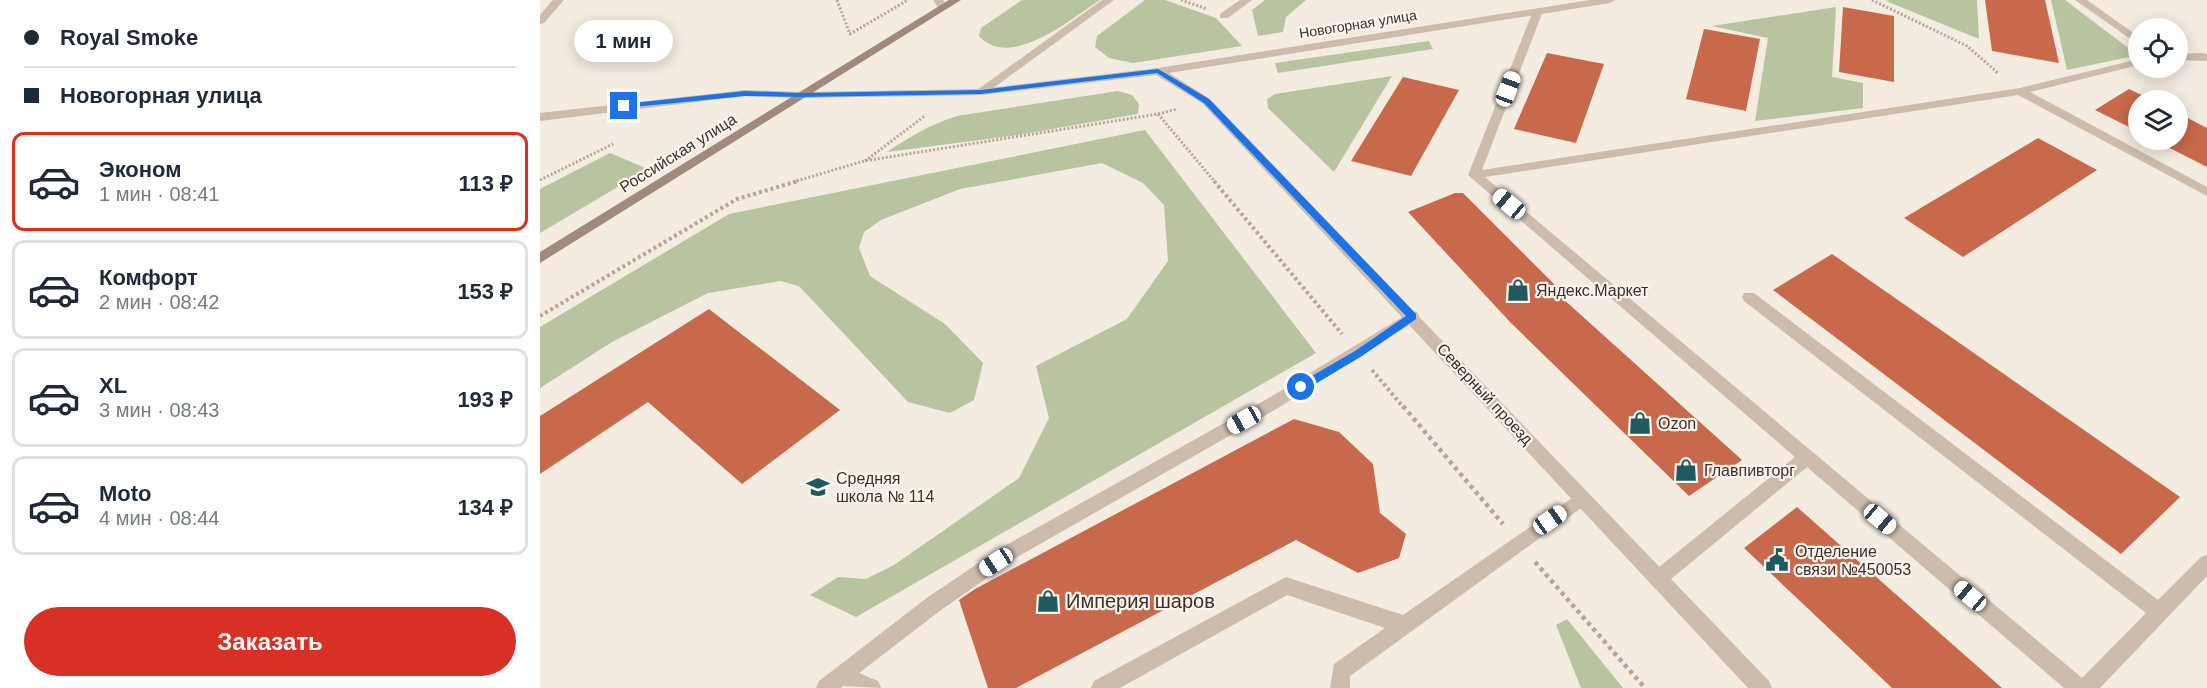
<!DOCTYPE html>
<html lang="ru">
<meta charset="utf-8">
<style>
:root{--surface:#fff;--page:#f2f2f3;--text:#1f2937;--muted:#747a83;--line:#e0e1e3;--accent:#d93025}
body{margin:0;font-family:Arial,sans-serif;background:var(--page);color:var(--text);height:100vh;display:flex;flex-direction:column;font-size:22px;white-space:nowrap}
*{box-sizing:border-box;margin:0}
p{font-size:20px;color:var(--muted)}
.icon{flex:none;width:33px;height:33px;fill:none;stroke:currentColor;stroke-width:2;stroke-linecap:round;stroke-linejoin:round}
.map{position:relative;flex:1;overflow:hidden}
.panel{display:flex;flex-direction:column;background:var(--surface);width:540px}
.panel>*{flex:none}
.guide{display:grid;align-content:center;height:132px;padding:0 24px;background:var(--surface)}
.controls{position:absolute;left:1588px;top:18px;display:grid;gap:12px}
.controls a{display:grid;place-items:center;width:60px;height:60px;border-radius:50%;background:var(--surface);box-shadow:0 3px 15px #0003;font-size:30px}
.end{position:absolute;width:27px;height:27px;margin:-14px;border:8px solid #1a73e8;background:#fff;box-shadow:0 0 0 3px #fff}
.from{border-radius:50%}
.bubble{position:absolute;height:42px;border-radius:21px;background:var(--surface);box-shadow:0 3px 15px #0003;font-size:20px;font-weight:800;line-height:42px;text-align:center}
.car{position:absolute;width:18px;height:36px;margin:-18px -9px;border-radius:8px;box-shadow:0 0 4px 2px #0007;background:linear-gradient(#fff 24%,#345 0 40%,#fff 0 76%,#345 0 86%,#fff 0)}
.guide b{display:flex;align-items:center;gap:21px;height:57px;font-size:22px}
.guide b+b{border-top:2px solid var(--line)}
.guide i{width:15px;height:15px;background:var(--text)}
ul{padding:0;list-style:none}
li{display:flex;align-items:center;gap:18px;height:99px;margin:0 12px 9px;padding:0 12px;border:3px solid var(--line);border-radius:12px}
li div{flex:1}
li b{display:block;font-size:22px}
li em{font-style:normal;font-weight:800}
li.on{border-color:var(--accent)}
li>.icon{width:54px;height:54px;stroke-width:1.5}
.primary-button{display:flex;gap:12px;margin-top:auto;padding:12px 24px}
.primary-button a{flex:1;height:69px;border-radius:36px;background:var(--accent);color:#fff;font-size:24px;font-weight:800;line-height:69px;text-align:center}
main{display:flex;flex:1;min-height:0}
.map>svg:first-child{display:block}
.green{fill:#b8c4a0}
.building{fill:#c8694b}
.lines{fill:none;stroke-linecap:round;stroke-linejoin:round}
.path-far2{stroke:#b9a596;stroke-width:3;stroke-dasharray:2 2;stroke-linecap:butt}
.path-far1{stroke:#b9a596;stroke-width:4;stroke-dasharray:3 3;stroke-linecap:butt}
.path{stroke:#b9a596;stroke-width:4.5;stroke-dasharray:4 4;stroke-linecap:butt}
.lane{fill:#cdbbac;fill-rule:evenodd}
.street{fill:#cdbbac;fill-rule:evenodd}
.secondary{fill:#a18a7d;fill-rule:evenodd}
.route{fill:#1a73e8}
.labels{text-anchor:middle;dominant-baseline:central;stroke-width:4.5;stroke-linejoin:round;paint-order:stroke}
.far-street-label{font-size:14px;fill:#3b302b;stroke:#fbf5ee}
.street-label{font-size:16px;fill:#3b302b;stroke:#fbf5ee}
.poi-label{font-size:16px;fill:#3b302b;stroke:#fbf5ee;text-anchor:start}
.near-poi-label{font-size:20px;fill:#3b302b;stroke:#fbf5ee;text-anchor:start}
</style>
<main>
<section class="panel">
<div class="guide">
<b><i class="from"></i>Royal Smoke</b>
<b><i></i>Новогорная улица</b>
</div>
<ul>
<li class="on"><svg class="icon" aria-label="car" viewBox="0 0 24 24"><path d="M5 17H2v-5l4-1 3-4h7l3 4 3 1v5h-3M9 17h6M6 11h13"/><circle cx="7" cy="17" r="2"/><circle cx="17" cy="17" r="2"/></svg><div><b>Эконом</b><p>1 мин · 08:41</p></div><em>113 ₽</em></li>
<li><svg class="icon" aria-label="car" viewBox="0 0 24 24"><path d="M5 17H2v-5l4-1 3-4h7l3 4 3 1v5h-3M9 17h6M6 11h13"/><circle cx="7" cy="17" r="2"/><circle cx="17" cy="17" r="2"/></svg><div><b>Комфорт</b><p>2 мин · 08:42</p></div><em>153 ₽</em></li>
<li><svg class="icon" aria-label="car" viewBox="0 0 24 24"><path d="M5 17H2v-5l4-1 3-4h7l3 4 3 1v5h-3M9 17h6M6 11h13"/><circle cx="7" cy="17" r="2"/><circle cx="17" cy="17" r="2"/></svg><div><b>XL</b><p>3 мин · 08:43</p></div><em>193 ₽</em></li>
<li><svg class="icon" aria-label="car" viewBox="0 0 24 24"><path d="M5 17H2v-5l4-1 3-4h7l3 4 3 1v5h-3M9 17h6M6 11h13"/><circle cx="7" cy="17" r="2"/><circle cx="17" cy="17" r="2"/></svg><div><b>Moto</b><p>4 мин · 08:44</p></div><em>134 ₽</em></li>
</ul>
<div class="primary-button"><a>Заказать</a></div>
</section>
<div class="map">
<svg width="1667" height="688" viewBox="0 0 1667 688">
<rect width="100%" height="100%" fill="#f4ebe1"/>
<g class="green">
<path d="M482,0H560C532,18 470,71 439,36L441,28Z"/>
<path d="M605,0H625L676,18L702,46L593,63L569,58L555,47L557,36Z"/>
<path d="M725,0H766L746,17L743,32L718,36L712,10Z"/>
<path d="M1437,0L1439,39L1346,1L1350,0Z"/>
<path d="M1511,0H1525L1595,53L1594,56L1527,70Z"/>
<path d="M1296,7L1292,77L1323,83V108L1215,121L1228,38L1172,26Z"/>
<path d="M889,41L893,49L738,73L735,63Z"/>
<path d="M852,76L794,172L728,108L727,99L735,94Z"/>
<path d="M578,91L592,95L599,104L598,114L471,136L347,152C369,137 391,124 417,116Z"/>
<path d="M605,130L776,353L316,617L270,595L298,577L326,579L354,565L479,478L509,418L496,366L587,319L628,261L624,205L603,183L562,163L420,189L341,220L324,232L319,248L330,276L405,324L443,363L434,400L410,413L368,402L259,286L240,281L168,293L72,342L0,388V327L189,214Z"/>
<path d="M70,153L108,169L0,233V189Z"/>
<path d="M1027,619L1083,688H1041L1016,625Z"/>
</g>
<g class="building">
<path d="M1445,0H1505L1519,63L1452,51Z"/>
<path d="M1303,7L1354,16V82L1299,72Z"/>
<path d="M1164,29L1220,39L1206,111L1146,99Z"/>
<path d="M1007,53L1064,64L1036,143L974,129Z"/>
<path d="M863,77L919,90L871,176L811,161Z"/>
<path d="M1589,89L1612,100H1599V132L1555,110Z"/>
<path d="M1638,113L1667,128V167L1614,140H1638Z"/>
<path d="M1498,138L1557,170L1423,257L1364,218Z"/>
<path d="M915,193H923L1025,295L1021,297L1202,460L1149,496L971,323L868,212Z"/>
<path d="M1292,254L1640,497L1581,554L1233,290Z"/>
<path d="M169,309L300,410L202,484L108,402L0,474V416Z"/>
<path d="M754,419L799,432L833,464L840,513L866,534L859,558L818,573L756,540L476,688H448L419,600L435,589Z"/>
<path d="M1257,507L1462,688H1352L1204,548Z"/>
</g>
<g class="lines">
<g class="path-far2">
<path d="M297,0L310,34L368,0"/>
<path d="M641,0L667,9"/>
<path d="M1332,0L1427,46L1458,73"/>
<path d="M618,114L675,182"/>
<path d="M325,161L386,115"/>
<path d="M0,180L73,144"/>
<path d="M253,182L324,161L618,114L637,109"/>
</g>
<g class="path-far1">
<path d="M674,181L802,334"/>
<path d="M0,316L197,199L258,181"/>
<path d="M832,370L864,408"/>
</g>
<g class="path">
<path d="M863,406L963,524"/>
<path d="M995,562L1105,688"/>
</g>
<g class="lane">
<path d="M13,0H24L4,23L0,24V15Z"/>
<path d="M393,0H403L409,8L400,10Z"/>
<path d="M562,0H574L445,94H437V90Z"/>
<path d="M700,0H712L688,18H680V14Z"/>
<path d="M1535,0H1547L1599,37V45Z"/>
<path d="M998,8L1003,11L942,170L1480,88L1599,59V65L1490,92L1667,187V196L1478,95L945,177L1542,678L1606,613L1204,301L1202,297L1204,293H1214L1618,600L1661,557L1667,555V576L1560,688H1524L1267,467L1125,584L1119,586L1113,584L1110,578L1113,572L1255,457L928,175L993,11Z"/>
<path d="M1662,53L1667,54V61L1638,60V54Z"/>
<path d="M872,311L877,312L879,316L877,320L738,408L474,559L401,610L319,673L338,681L341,688L303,686L301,688H276L279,681L388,597L461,548L727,399Z"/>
<path d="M1042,491L1048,493L1051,498L1048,503L810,676V688H790L794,664L845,628L747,595L580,688H551L554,681L746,577L863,615Z"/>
</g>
<path class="street" d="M1050,0H1075L1070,3L629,73L670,99L1229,681L1232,688H1208L662,103L616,75L441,95L261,98L205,96L0,121V113L205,90L261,92L441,89L618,68Z"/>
<path class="secondary" d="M409,0H421L0,263V252Z"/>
</g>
<path class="route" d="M618,69L669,99L876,314V319L822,356L765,390H758V384L815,351L866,316L664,103L617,73L441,94L261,97L205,96L84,108L81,106L84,104L205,91L261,93L441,90Z"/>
<defs>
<g id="shop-bare" transform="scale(1.8)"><path d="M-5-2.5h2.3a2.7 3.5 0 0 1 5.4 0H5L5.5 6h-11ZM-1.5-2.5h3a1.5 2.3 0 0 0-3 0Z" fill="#1f5a5e" stroke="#fbf5ee" stroke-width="2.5" paint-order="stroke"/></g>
<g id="school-bare" transform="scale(1.8)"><path d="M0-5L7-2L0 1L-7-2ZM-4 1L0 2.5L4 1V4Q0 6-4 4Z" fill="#1f5a5e" stroke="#fbf5ee" stroke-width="2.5" paint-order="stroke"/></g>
<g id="civic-bare" transform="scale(1.8)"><path d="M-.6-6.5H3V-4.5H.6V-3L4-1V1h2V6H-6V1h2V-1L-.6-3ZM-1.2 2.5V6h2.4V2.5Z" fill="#1f5a5e" stroke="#fbf5ee" stroke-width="2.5" paint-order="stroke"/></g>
</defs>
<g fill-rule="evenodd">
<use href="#shop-bare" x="978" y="290"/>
<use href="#shop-bare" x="1100" y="423"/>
<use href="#shop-bare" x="1146" y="470"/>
<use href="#school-bare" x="278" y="487"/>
<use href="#civic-bare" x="1237" y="560"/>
<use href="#shop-bare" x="508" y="601"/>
</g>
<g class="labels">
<g class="far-street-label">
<text transform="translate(818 24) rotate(-9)">Новогорная улица</text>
</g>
<g class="street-label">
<text transform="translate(138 153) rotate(-32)">Российская улица</text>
<text transform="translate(945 394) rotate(47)">Северный проезд</text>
</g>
<g class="poi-label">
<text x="996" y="290">Яндекс.Маркет</text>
<text x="1118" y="423">Ozon</text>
<text x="1164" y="470">Главпивторг</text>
<text x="296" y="478">Средняя<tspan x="296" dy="18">школа № 114</tspan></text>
<text x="1255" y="551">Отделение<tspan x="1255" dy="18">связи №450053</tspan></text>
</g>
<g class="near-poi-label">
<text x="526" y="601">Империя шаров</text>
</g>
</g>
</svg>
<div class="controls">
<a><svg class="icon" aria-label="locate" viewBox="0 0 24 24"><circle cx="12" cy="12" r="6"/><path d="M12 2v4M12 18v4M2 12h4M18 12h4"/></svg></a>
<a><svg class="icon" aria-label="layers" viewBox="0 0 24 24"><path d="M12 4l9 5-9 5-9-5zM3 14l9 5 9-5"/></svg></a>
</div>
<i class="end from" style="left:761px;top:387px"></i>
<i class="end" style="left:84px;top:106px"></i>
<div class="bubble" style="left:34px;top:20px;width:99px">1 мин</div>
<i class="car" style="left:968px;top:89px;rotate:21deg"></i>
<i class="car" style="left:969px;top:204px;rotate:310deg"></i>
<i class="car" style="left:704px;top:420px;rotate:241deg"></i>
<i class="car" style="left:1340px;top:519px;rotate:130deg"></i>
<i class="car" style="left:1010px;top:520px;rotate:55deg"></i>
<i class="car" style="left:456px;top:562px;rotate:237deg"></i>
<i class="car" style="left:1430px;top:596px;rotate:310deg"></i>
</div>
</main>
